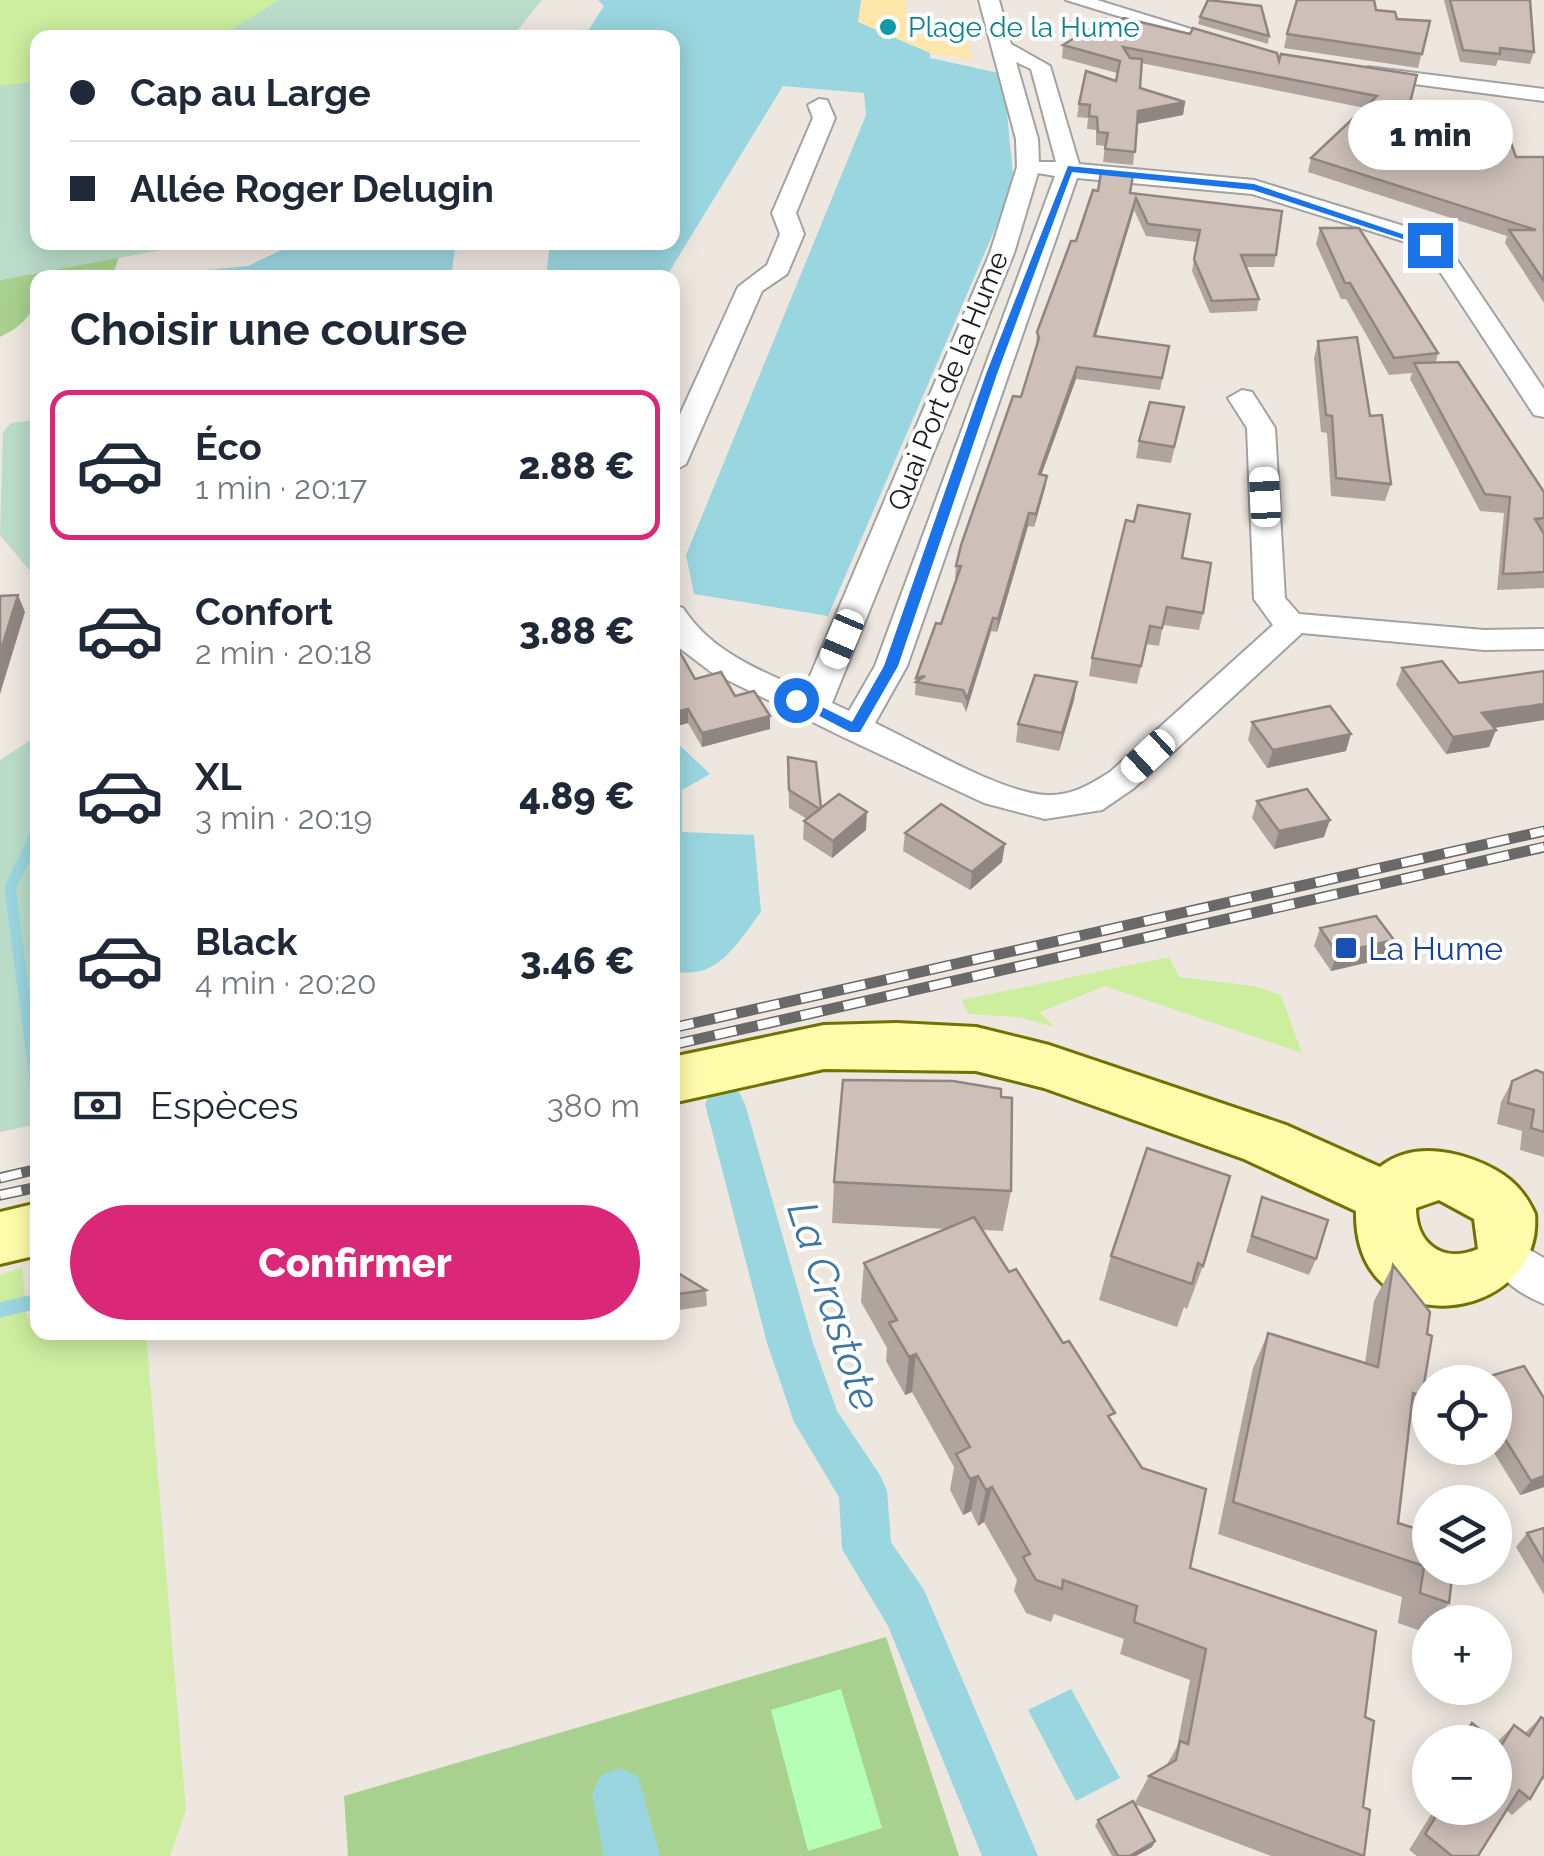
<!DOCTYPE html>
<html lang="fr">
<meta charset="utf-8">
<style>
:root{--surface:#fff;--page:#f6f6f7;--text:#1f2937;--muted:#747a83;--line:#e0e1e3;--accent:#db2777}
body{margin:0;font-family:Raleway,sans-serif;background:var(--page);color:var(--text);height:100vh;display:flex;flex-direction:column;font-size:38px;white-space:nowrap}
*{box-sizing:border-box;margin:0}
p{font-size:32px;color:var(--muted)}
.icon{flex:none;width:55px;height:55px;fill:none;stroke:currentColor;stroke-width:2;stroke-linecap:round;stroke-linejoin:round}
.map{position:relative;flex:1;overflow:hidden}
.panel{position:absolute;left:30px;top:270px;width:650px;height:1070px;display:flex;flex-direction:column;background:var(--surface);border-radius:20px;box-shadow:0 5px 25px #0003}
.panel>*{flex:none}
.guide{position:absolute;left:30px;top:30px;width:650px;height:220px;border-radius:20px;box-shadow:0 5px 25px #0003;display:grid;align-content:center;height:220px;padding:0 40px;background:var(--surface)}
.controls{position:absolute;left:1412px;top:1365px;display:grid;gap:20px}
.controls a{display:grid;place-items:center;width:100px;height:100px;border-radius:50%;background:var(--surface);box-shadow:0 5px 25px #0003;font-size:50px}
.end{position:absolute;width:45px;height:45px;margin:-22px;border:12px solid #1a73e8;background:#fff;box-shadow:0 0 0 5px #fff}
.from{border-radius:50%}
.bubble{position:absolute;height:70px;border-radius:35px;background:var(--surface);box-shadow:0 5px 25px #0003;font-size:32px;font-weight:800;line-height:70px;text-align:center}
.car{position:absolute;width:30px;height:60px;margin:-30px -15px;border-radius:12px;box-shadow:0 0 8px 2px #0007;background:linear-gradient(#fff 24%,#345 0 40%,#fff 0 76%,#345 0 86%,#fff 0)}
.guide b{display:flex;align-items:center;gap:35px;height:95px;font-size:38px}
.guide b+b{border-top:2px solid var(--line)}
.guide i{width:25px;height:25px;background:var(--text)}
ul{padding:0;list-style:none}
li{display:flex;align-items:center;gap:30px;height:150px;margin:0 20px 15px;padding:0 20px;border:5px solid transparent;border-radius:20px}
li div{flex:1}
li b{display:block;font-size:38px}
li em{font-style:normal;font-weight:800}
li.active{border-color:var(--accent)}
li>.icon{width:90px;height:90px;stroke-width:1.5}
h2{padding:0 40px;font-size:45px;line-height:120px}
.pay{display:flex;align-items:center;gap:25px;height:110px;padding:0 40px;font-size:38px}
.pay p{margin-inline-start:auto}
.button{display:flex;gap:20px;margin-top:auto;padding:20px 40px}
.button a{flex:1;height:115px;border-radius:60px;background:var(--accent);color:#fff;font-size:40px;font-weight:800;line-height:115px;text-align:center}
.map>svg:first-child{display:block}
.grass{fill:#ccee9e}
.forest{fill:#a8d18f}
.wetland{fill:#baddca}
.sand{fill:#ffe7ab}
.park{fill:#b5feb5}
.water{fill:#9ad6e0}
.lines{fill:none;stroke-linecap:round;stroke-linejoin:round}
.stream-far1{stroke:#9ad6e0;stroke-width:11}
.stream{stroke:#9ad6e0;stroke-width:15}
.canal{fill:#9ad6e0;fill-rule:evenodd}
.minor-casing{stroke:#a2a2a2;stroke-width:4}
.secondary-casing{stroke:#707300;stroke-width:6}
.minor{fill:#fff;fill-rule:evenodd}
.secondary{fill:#fffcab;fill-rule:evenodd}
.rail-casing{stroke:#696969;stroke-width:11}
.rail{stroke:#fff;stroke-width:8;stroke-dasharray:22;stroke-linecap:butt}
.wall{fill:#b1a49e}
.shaded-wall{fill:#908681}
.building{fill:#cebfb8;stroke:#908681;stroke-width:2.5}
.route{fill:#1a73e8}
.culture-dot{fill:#0f9aa8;stroke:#fff;stroke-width:4}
.transit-dot{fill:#1a4fb4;stroke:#fff;stroke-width:4}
.labels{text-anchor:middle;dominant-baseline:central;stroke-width:8;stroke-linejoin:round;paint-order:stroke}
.far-culture-label{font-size:28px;fill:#0d838f;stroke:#fff;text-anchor:start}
.far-street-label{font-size:28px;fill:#1b1b1b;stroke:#fff}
.transit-label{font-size:32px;fill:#164399;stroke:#fff;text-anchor:start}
.near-water-label{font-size:42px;font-style:italic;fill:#3b77a2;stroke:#fff}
</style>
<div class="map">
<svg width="1544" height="1856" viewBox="0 0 1544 1856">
<rect width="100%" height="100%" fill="#eee7df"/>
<g class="grass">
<path d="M0,0H279L219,37L38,38L37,151H0Z"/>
<path d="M1169,957L1179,977L1254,986L1281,995L1302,1053L1105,986L1040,1012L1054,1027L1019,1017L969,1014L961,1000Z"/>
<path d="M22,1267L27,1319L37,1316L38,1332L146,1333L186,1810L170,1856H0V1275Z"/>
</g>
<g class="forest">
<path d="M119,257L113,274L38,278C37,309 29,323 0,337V280Z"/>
<path d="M886,1637L959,1856H348L344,1796Z"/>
</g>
<g class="wetland">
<path d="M279,0H542L512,37H219Z"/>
<path d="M37,81L38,242L251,243L234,249L161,250L0,280V86Z"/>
<path d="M37,420H38L37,579L0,535L3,432L11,423Z"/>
<path d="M37,736V1124L0,1132V760Z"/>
</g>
<path class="sand" d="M861,0H905L908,31L936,40H968L972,60L930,53L857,22Z"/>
<path class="park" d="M841,1689L882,1828L808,1851L771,1710Z"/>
<g class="water">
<path d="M598,0H861L858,22L930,53V58L1003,74L1014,185L828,616L694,594L686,555L866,115L864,93L783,86L666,277L546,278L550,243L672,242V38L584,37L604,6Z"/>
<path d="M298,242H456V243L451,277H204L206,270L248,266Z"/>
<path d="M673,739L710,774L682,790V832L754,835L761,912C736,944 718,981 673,971Z"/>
<path d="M1071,1689L1120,1778L1076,1801L1028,1710Z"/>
</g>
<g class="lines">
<path class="stream-far1" d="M38,830L10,888L38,1102"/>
<path class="stream" d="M0,1310L38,1301"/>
<g class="canal">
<path d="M725,1087L739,1092L745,1104L813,1343L837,1411L880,1475L887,1491L891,1542L924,1590L1038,1856H982L888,1626L842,1549L839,1497L794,1422L767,1343L705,1104L711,1092Z"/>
<path d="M619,1768L638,1776L660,1856H604L592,1795L600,1776Z"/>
</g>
<g class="minor-casing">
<g id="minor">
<path d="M979,0H999L1011,44L1050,66L1079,164L1254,180L1430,234L1451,251L1544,389V417L1534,415L1433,261L1412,244L1252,194L1077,178L907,666L875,723C918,743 1001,793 1046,795C1071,796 1090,785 1110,772L1273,625L1254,599L1247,428L1228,398L1242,390L1252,392L1275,428L1285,598L1299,614L1484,630L1544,629V649L1484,650L1302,633L1134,788L1102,810L1045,819L984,803L843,737L711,672L673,643L672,605L683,608C712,652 757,669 804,690L990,253L1017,167L1016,139ZM1016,62L1031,69L1056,162H1039L1038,139ZM1038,173L1055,176L875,666L849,711L832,703L1014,253Z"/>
<path d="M1066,0H1097L1246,46L1229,50Z"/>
<path d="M1368,67L1544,89V101L1361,77L1358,73Z"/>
<path d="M819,99L827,100L835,118L796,213L804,234L787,274L762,291L686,464L672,472V432L738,287L767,265L780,234L772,213L813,118L808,105Z"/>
<path d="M1511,1239L1544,1258V1304C1522,1295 1499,1280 1489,1258L1495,1244Z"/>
</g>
</g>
<g class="secondary-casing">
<g id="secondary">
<path d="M897,1023L976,1027L1049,1045L1286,1125L1380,1167C1408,1145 1443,1149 1474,1160C1503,1171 1522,1185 1535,1214C1544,1325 1353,1348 1356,1211L1244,1159L1044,1088L976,1071L824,1069L672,1103V1057L824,1025ZM1439,1200L1474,1219L1478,1249C1443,1264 1416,1244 1416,1208Z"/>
<path d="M38,1203V1255L0,1264V1212Z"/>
</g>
</g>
<use href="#minor" class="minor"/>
<use href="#secondary" class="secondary"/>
<g class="rail-casing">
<g id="rail">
<path d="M672,1028L1544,831"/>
<path d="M672,1045L1544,847"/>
<path d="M0,1178L38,1169"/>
<path d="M0,1195L38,1187"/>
</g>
</g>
<use href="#rail" class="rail"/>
</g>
<g class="wall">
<path d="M1444,0H1530L1534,52L1530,64L1498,60L1496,66L1460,62Z"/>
<path d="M1376,10L1397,19L1430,21L1418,68L1284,48L1287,34Z"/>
<path d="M1200,17L1269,36L1268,44L1198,24Z"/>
<path d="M1110,26L1279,61L1417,75L1400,142L1467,161L1454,120L1458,107L1516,157H1544V303L1505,243L1507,236L1308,172L1311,158L1365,108L1141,63L1140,88L1185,102L1183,115L1137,124L1133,165L1103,162L1105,146L1096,145V130L1087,129L1088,118L1077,117L1079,104L1116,81L1117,73L1062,58L1063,45Z"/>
<path d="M1130,193L1276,255L1274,267H1246L1259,299L1257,311L1210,313L1192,271L1197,242L1146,236L1134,210L1096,336L1169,346L1160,390L1076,379L1041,475L1047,476L1045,488L1034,527L1028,526L997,632L991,631L966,712L962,703L915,695L916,678L941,624L957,579L955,578L956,566L1021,397L1036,347L1037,332L1076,241Z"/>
<path d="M1320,228L1438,353L1436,362L1544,492V588L1497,590L1504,513L1480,511L1410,379L1412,373L1389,375L1346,299H1341L1316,244Z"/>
<path d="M1318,341L1370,416L1391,484L1385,501L1331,496L1327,433L1321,432L1314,358Z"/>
<path d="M1184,407L1171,463L1136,458L1139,441Z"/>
<path d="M1182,558L1203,613L1199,630L1163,625L1159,646L1146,644L1137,684L1089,676L1092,658Z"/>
<path d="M672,638L695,679L735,696L770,729L702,747L688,723L677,726L672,718Z"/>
<path d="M1402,668L1459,683L1544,671V720L1494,728L1496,730L1489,747L1446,754L1396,685Z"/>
<path d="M1077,682L1074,700L1059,751L1016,742L1018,724Z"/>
<path d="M1252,722L1346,751L1267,768L1248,740Z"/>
<path d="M788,757L821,808L866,830L832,858L803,839L804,821L807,819L789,808Z"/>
<path d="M1257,801L1324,837L1274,849L1252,818Z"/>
<path d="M905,833L1002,862L970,890L903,851Z"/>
<path d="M1320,928L1394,940L1387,958L1331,971L1314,946Z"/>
<path d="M1544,1073V1157L1520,1150L1522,1131L1497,1124L1501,1102L1512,1081Z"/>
<path d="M1001,1097L1011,1191L1003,1231L983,1230L1009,1272L1112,1423L1190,1568L1365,1717L1363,1807L1364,1856H1271L1134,1804L1155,1841L1152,1847L1136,1856H1112L1095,1826L1098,1820L1134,1804L1149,1776L1166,1766L1177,1747L1190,1680L1120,1654L1124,1639L1054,1614L1051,1622L1026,1613L1014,1591L1017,1580L984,1522L978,1526L971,1511L963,1515L950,1490L954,1467L912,1392L905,1395L886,1361L887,1348L861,1302L864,1263L946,1229L832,1223L834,1182Z"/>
<path d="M1147,1148L1203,1266L1187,1309L1184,1307L1177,1327L1099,1300L1111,1256Z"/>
<path d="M1262,1197L1316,1259L1309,1275L1246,1252Z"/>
<path d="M1393,1265L1422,1396L1410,1415L1398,1523L1449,1603L1434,1622H1430V1628L1427,1633L1398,1623L1402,1597L1218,1534L1253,1368L1268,1333L1365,1363L1374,1301Z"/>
<path d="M672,1268L673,1270L706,1290L707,1306L672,1311Z"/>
<path d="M1495,1382L1544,1487L1520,1495L1491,1448H1495Z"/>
<path d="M1544,1528V1595L1516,1547L1527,1533Z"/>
<path d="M1541,1717L1544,1719V1780L1542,1778L1530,1799L1512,1815L1506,1810L1478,1856H1417L1409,1850L1435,1808H1495V1742H1455L1472,1723L1497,1742L1514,1725L1525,1733Z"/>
</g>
<g class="shaded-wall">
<path d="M1185,102L1183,115L1136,124L1138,111Z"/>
<path d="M1136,198L1134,210L1092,348L1094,336Z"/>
<path d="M1077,367L1076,379L1037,487L1039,474Z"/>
<path d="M1047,476L1045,488L1034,527L1036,514Z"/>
<path d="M1029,513L1028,526L997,632L998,619Z"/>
<path d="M18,595L25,612L0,694V653Z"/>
<path d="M993,618L991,631L966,712L967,699Z"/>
<path d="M1077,682L1074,700L1059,751L1062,733Z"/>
<path d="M1544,704V720L1475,731L1482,713Z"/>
<path d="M688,709V723L677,726L676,712Z"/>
<path d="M770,716V729L702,747V733Z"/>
<path d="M1496,730L1489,747L1446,754L1453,737Z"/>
<path d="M1351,734L1346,751L1267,768L1273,750Z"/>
<path d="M867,812L866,830L832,858L833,841Z"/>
<path d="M1330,820L1324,837L1274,849L1279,831Z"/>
<path d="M1005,844L1002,862L970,890L972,872Z"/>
<path d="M1394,940L1387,958L1331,971L1337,953Z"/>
<path d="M916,1354L912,1392L905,1395L909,1357Z"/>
<path d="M978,1476L971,1511L963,1515L970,1479Z"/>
<path d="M1544,1476V1487L1520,1495L1531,1481Z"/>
<path d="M992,1487L984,1522L978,1526L986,1490Z"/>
<path d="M1155,1841L1152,1847L1136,1856H1130Z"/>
</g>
<g class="building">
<path d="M1208,0L1261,6L1269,36L1200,17Z"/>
<path d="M1297,0H1374L1376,10L1395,12L1397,19L1430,21L1422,54L1287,34Z"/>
<path d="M1450,0H1530L1534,52L1500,48V54L1463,50Z"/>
<path d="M1124,18L1190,34L1193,28L1277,53L1279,61L1281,54L1417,75L1400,142L1475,164L1458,107L1499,109L1516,157H1544V281L1509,230H1536L1311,158L1377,96L1123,47L1130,58L1142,59L1140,88L1185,102L1138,111L1135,152L1105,149L1108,133L1098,132L1097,117L1089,116L1090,105L1079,104L1086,71L1116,81L1120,61L1063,45L1106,19L1110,26Z"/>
<path d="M1101,172L1133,175L1130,193L1282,211L1276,255H1241L1259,299L1212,301L1194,259L1200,230L1148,224L1136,198L1094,336L1169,346L1162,378L1077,367L1039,474L1047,476L1036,514L1029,513L998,619L993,618L967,699L963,690L916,682L925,676L916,678L936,623L941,624L961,566H956L961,545L1013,396L1021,397L1039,338L1037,332L1071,241H1076L1093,190L1098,191Z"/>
<path d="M1320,228H1359L1438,353L1394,358L1350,283H1345Z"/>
<path d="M1357,337L1370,416L1382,415L1391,484L1336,478L1332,416L1326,415L1318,341Z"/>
<path d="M1458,362L1544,492V518L1535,519L1544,534V572L1503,574L1510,497L1485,494L1414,363Z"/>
<path d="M1150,402L1184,407L1174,447L1139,441Z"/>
<path d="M1138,505L1190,514L1182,558L1211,563L1203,613L1167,607L1162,628L1150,626L1141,666L1092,658L1126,520L1134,522Z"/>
<path d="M18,595L0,653V596Z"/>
<path d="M672,638L695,679L721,672L735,696L754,691L770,716L702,733L688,709L676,712L672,705Z"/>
<path d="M1442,661L1459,683L1544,671V704L1482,713L1496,730L1453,737L1402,668Z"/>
<path d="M1035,675L1077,682L1062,733L1018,724Z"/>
<path d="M1330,706L1351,734L1273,750L1252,722Z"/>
<path d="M788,757L816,762L821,808L839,794L867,812L833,841L804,821L820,809L789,790Z"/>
<path d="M1307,789L1330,820L1279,831L1257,801Z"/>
<path d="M941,804L1005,844L972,872L905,833Z"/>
<path d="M1376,916L1394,940L1337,953L1320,928Z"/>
<path d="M1536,1070L1544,1073V1132L1531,1128L1534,1110L1508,1103L1512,1081Z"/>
<path d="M843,1080L953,1081L1001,1089V1097L1012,1098L1011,1191L834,1182Z"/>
<path d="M1147,1148L1230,1176L1203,1266L1198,1263L1192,1284L1111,1256Z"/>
<path d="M1262,1197L1328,1220L1316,1259L1252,1236Z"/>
<path d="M974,1217L1009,1272L1016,1269L1063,1343L1069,1341L1115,1413L1108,1416L1142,1468L1206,1489L1190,1568L1376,1631L1365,1717L1374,1721L1363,1807L1370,1810L1364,1856L1149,1776L1176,1760L1180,1741L1188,1744L1206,1649L1134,1622L1137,1606L1063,1580L1062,1589L1036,1580L1023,1557L1030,1554L992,1487L986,1490L978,1476L970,1479L956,1454L970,1447L916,1354L909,1357L889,1323L897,1320L864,1263Z"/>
<path d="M1393,1265L1430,1312L1427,1334L1432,1336L1422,1396L1413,1393L1398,1523L1430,1533V1568H1448L1453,1569L1449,1603L1420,1593L1424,1566L1233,1502L1268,1333L1378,1367Z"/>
<path d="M672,1268L673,1270L706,1290L672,1295Z"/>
<path d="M1524,1366L1544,1398V1476L1531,1481L1495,1423V1382H1470Z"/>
<path d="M1544,1528V1562L1527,1533Z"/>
<path d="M1541,1717L1544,1719V1775L1530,1799L1519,1790L1478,1856H1452L1425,1834L1441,1808H1495V1742H1460L1472,1723L1501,1746L1514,1725L1529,1736Z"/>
<path d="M1133,1801L1155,1841L1130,1856H1118L1098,1820Z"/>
</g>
<path class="route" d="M1068,166L1254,184L1435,245L1427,247L1253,190L1072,172L997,374L898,666L860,732H850L789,700L802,697L852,722L884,666L986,374Z"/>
<circle class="culture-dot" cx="888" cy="27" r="10"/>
<rect class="transit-dot" x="1334" y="936" width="24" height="24" rx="5"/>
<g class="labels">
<g class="far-culture-label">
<text x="908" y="27">Plage de la Hume</text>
</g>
<g class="far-street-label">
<text transform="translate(948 381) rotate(-68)">Quai Port de la Hume</text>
</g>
<g class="transit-label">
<text x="1368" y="948">La Hume</text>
</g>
<g class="near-water-label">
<text transform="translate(834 1306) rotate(72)">La Crastote</text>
</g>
</g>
</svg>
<div class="controls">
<a><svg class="icon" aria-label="locate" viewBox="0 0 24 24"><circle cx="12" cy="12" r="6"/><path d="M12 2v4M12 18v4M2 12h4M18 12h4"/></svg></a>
<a><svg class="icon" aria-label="layers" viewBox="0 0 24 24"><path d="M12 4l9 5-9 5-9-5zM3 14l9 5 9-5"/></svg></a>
<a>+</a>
<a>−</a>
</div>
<i class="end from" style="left:796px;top:700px"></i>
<i class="end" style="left:1430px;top:245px"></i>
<div class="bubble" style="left:1348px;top:100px;width:165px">1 min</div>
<i class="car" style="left:1265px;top:497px;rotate:357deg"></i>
<i class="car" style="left:842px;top:639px;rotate:203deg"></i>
<i class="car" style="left:1148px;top:756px;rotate:227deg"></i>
<div class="guide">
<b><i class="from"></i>Cap au Large</b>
<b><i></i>Allée Roger Delugin</b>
</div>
<section class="panel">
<h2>Choisir une course</h2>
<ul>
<li class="active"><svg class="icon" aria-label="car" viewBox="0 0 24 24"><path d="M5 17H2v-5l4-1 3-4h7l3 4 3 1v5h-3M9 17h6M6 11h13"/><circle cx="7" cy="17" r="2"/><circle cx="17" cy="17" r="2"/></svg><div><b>Éco</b><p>1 min · 20:17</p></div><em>2.88 €</em></li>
<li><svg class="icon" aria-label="car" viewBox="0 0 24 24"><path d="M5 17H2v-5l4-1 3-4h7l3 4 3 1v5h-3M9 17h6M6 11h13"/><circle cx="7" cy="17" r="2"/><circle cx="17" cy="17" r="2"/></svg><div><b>Confort</b><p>2 min · 20:18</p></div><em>3.88 €</em></li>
<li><svg class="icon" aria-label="car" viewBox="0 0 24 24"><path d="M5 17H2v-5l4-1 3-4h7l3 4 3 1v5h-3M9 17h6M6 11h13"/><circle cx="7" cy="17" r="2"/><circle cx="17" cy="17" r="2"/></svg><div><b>XL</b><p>3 min · 20:19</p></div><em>4.89 €</em></li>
<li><svg class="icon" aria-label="car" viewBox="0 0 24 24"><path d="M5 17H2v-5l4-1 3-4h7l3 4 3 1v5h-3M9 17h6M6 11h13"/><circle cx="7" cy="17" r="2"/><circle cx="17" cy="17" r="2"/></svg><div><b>Black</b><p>4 min · 20:20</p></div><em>3.46 €</em></li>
</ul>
<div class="pay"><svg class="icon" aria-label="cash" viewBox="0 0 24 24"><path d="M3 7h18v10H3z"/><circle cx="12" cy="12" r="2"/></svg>Espèces<p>380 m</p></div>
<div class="button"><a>Confirmer</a></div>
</section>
</div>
